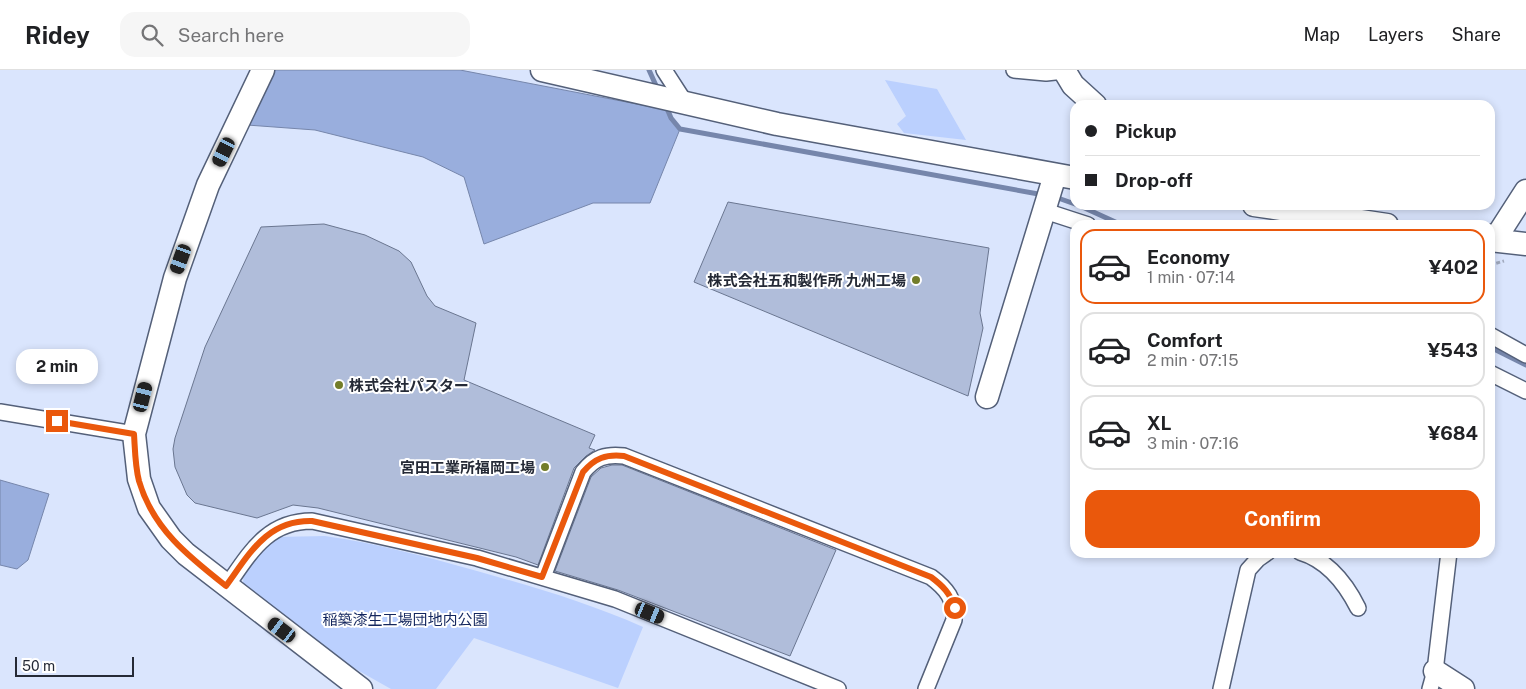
<!DOCTYPE html>
<meta charset="utf-8">
<style>
:root{--surface:#fff;--page:#f6f6f6;--text:#202124;--muted:#757577;--line:#e0e0e0;--accent:#ea580c}
body{margin:0;font-family:"Public Sans","Noto Sans JP",sans-serif;background:var(--page);color:var(--text);height:100vh;display:flex;flex-direction:column;font-size:19px;white-space:nowrap}
*{box-sizing:border-box;margin:0}
p{font-size:16px;color:var(--muted)}
.icon{flex:none;width:28px;height:28px;fill:none;stroke:currentColor;stroke-width:2;stroke-linecap:round;stroke-linejoin:round}
.map{position:relative;flex:1;overflow:hidden}
.drawer{position:absolute;left:1070px;top:150px;width:425px;height:338px;display:flex;flex-direction:column;background:var(--surface);border-radius:15px;box-shadow:0 2px 8px #0003}
.drawer>*{flex:none}
.guide{position:absolute;left:1070px;top:30px;width:425px;height:110px;border-radius:15px;box-shadow:0 2px 8px #0003;display:grid;align-content:center;height:110px;padding:0 15px;background:var(--surface)}
.scale{position:absolute;left:15px;bottom:12px;width:119px;box-sizing:border-box;padding-left:5px;border:2px solid #252a36;border-top:0;font-size:14px;line-height:18px;white-space:nowrap;color:#252a36;-webkit-text-stroke:4px #fff;paint-order:stroke}
.end{position:absolute;width:22px;height:22px;margin:-11px;border:6px solid #ea580c;background:#fff;box-shadow:0 0 0 2px #fff}
.from{border-radius:50%}
.bubble{position:absolute;height:35px;border-radius:15px;background:var(--surface);box-shadow:0 2px 8px #0003;font-size:16px;font-weight:700;line-height:35px;text-align:center}
.car{position:absolute;width:15px;height:30px;margin:-15px -8px;border-radius:6px;box-shadow:0 0 4px 1px #0007;background:linear-gradient(#222 24%,#8ab4d8 0 40%,#222 0 76%,#8ab4d8 0 86%,#222 0)}
.guide b{display:flex;align-items:center;gap:18px;height:48px;font-size:19px}
.guide b+b{border-top:1px solid var(--line)}
.guide i{width:12px;height:12px;background:var(--text)}
ul{padding:9px 0 0;list-style:none}
li{display:flex;align-items:center;gap:15px;height:75px;margin:0 10px 8px;padding:0 5px;border:2px solid var(--line);border-radius:15px}
li div{flex:1}
li b{display:block;font-size:19px}
li em{font-style:normal;font-weight:700}
li.active{border-color:var(--accent)}
li>.icon{width:45px;height:45px;stroke-width:1.5}
.cta{display:flex;gap:10px;margin-top:auto;padding:10px 15px}
.cta a{flex:1;height:58px;border-radius:15px;background:var(--accent);color:#fff;font-size:20px;font-weight:700;line-height:58px;text-align:center}
header{display:flex;align-items:center;gap:30px;box-sizing:border-box;height:70px;padding:0 25px;background:var(--surface);border-bottom:1px solid var(--line)}
header strong{font-size:24px}
nav{display:flex;gap:28px;margin-inline-start:auto;font-size:18px}
.search{width:350px;height:45px;background:var(--page);display:flex;align-items:center;gap:12px;box-sizing:border-box;padding:0 18px;border-radius:15px;color:var(--muted);font-size:19px}
.map>svg:first-child{display:block}
.green{fill:#bbd0fe}
.water{fill:#99aedd;stroke:#7686ab}
.lines{fill:none;stroke-linecap:round;stroke-linejoin:round}
.stream{stroke:#7686ab;stroke-width:5}
.building{fill:#b0bdda;stroke:#6a7690}
.street-casing{stroke:#546079;stroke-width:18}
.secondary-casing{stroke:#546079;stroke-width:25}
.path{stroke:#a0a9bd;stroke-width:3;stroke-dasharray:4 2.5;stroke-linecap:butt}
.street{stroke:#fff;stroke-width:15}
.secondary{stroke:#fff;stroke-width:22}
.route{stroke:#ea580c;stroke-width:6}
.poi-dot{fill:#737d29;stroke:#fff;stroke-width:2}
.labels{text-anchor:middle;dominant-baseline:central;stroke-width:4;stroke-linejoin:round;paint-order:stroke}
.poi-label{font-size:15px;font-weight:bold;fill:#252a36;stroke:#fff;text-anchor:end}
.park-label{font-size:15px;fill:#14275e;stroke:#fff}
</style>
<header>
<strong>Ridey</strong>
<div class="search"><svg class="icon" aria-label="search" viewBox="0 0 24 24"><circle cx="10" cy="10" r="6"/><path d="M15 15l6 6"/></svg>Search here</div>
<nav><a>Map</a><a>Layers</a><a>Share</a></nav>
</header>
<div class="map">
<svg width="1526" height="619" viewBox="0 0 1526 619">
<rect width="100%" height="100%" fill="#dae5fd"/>
<g class="green">
<path d="M885,10L937,19L966,70L904,63L897,54L906,46Z"/>
<path d="M325,466C377,473 426,487 477,501C534,517 589,533 643,557L618,618L474,568L436,619H391L336,588L243,513L244,499L276,467Z"/>
</g>
<g class="water">
<path d="M275,0H460L668,40L670,50L680,59L650,133H593L484,174L464,107L423,87L315,60L247,55Z"/>
<path d="M0,410L49,424L28,490L17,499L0,495Z"/>
</g>
<g class="lines">
<g class="stream">
<path d="M649,0L658,20"/>
<path d="M666,36L671,48L680,59L1044,125"/>
<path d="M1055,127L1075,134"/>
<path d="M1078,135L1122,155"/>
<path d="M1490,277L1526,295"/>
</g>
</g>
<g class="building">
<path d="M728,132L989,178L980,243L983,258L968,326L694,212Z"/>
<path d="M324,154L365,165L399,181L411,192L427,226L435,236L476,253L464,310L595,365L589,378L595,380L586,386L574,398L538,495L516,487L318,438L293,435L257,448L195,433L187,425L175,397L173,379L175,368L205,277L261,157Z"/>
<path d="M612,395H622L836,480L790,586L618,520L555,501L591,407L601,398Z"/>
</g>
<g class="lines">
<g class="street-casing">
<g id="street">
<path d="M664,0L686,34"/>
<path d="M1014,0L1046,3L1064,1"/>
<path d="M1045,141L1088,155"/>
<path d="M1490,265L1526,285"/>
<path d="M1490,303L1526,321"/>
<path d="M0,342L134,364"/>
<path d="M1300,482C1327,490 1346,514 1358,538"/>
<path d="M543,507L583,402C595,387 606,384 624,386L931,507C947,519 955,529 954,550L926,619"/>
<path d="M226,517C250,483 267,451 312,451L477,488L615,529L838,619"/>
<path d="M1221,619L1248,500L1258,489L1268,482"/>
<path d="M1430,619L1435,601L1449,482"/>
</g>
</g>
<g class="secondary-casing">
<g id="secondary">
<path d="M263,0L208,115L175,208L134,364L139,409L149,438L171,469L186,484L361,619"/>
<path d="M542,0L777,54L1075,108"/>
<path d="M1064,0L1073,15L1095,35"/>
<path d="M1254,135L1387,155"/>
<path d="M1490,167L1499,163L1526,121"/>
<path d="M1490,170L1526,174"/>
<path d="M987,327L1055,105"/>
<path d="M1435,601L1463,619"/>
</g>
</g>
<path class="path" d="M1490,195L1504,191"/>
<use href="#street" class="street"/>
<use href="#secondary" class="secondary"/>
</g>
<g class="lines">
<path class="route" d="M57,351L134,364C135,379 135,396 139,411C153,459 189,487 226,516C250,483 267,450 312,451L477,488L542,507L583,402C595,388 606,384 624,386L931,507C943,516 950,523 955,538"/>
</g>
<g class="poi-dot">
<circle cx="916" cy="210" r="5"/>
<circle cx="339" cy="315" r="5"/>
<circle cx="545" cy="397" r="5"/>
</g>
<g class="labels">
<g class="poi-label">
<text x="906" y="210">株式会社五和製作所 九州工場</text>
<text x="349" y="315" text-anchor="start">株式会社パスター</text>
<text x="535" y="397">宮田工業所福岡工場</text>
</g>
<g class="park-label">
<text x="405" y="549">稲築漆生工場団地内公園</text>
</g>
</g>
</svg>
<div class="scale">50 m</div>
<i class="end from" style="left:955px;top:538px"></i>
<i class="end" style="left:57px;top:351px"></i>
<div class="bubble" style="left:16px;top:279px;width:82px">2 min</div>
<i class="car" style="left:224px;top:82px;rotate:206deg"></i>
<i class="car" style="left:181px;top:189px;rotate:200deg"></i>
<i class="car" style="left:143px;top:327px;rotate:14deg"></i>
<i class="car" style="left:650px;top:543px;rotate:112deg"></i>
<i class="car" style="left:282px;top:560px;rotate:307deg"></i>
<div class="guide">
<b><i class="from"></i>Pickup</b>
<b><i></i>Drop-off</b>
</div>
<section class="drawer">
<ul>
<li class="active"><svg class="icon" aria-label="car" viewBox="0 0 24 24"><path d="M5 17H2v-5l4-1 3-4h7l3 4 3 1v5h-3M9 17h6M6 11h13"/><circle cx="7" cy="17" r="2"/><circle cx="17" cy="17" r="2"/></svg><div><b>Economy</b><p>1 min · 07:14</p></div><em>¥402</em></li>
<li><svg class="icon" aria-label="car" viewBox="0 0 24 24"><path d="M5 17H2v-5l4-1 3-4h7l3 4 3 1v5h-3M9 17h6M6 11h13"/><circle cx="7" cy="17" r="2"/><circle cx="17" cy="17" r="2"/></svg><div><b>Comfort</b><p>2 min · 07:15</p></div><em>¥543</em></li>
<li><svg class="icon" aria-label="car" viewBox="0 0 24 24"><path d="M5 17H2v-5l4-1 3-4h7l3 4 3 1v5h-3M9 17h6M6 11h13"/><circle cx="7" cy="17" r="2"/><circle cx="17" cy="17" r="2"/></svg><div><b>XL</b><p>3 min · 07:16</p></div><em>¥684</em></li>
</ul>
<div class="cta"><a>Confirm</a></div>
</section>
</div>
